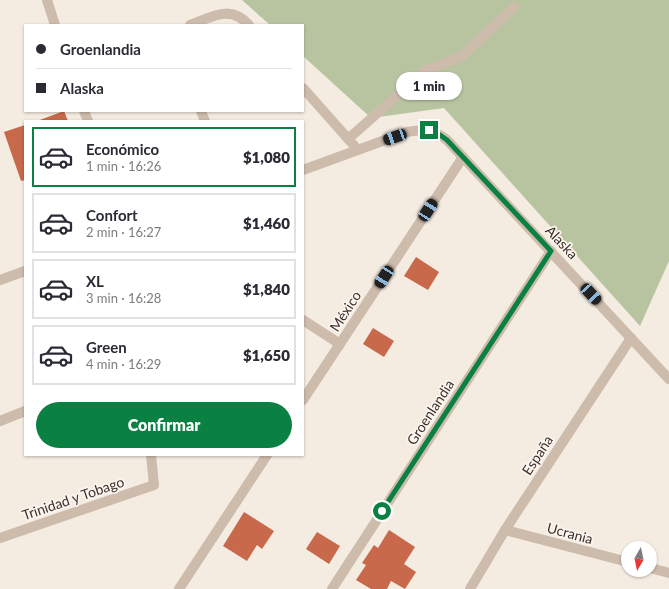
<!DOCTYPE html>
<html lang="es">
<meta charset="utf-8">
<style>
:root{--surface:#fff;--page:#f2f2f3;--text:#2b2b33;--muted:#7c7c81;--line:#e1e1e2;--accent:#0b8043}
body{margin:0;font-family:Lato,sans-serif;background:var(--page);color:var(--text);height:100vh;display:flex;flex-direction:column;font-size:15px;white-space:nowrap}
*{box-sizing:border-box;margin:0}
p{font-size:13px;color:var(--muted)}
.icon{flex:none;width:22px;height:22px;fill:none;stroke:currentColor;stroke-width:2;stroke-linecap:round;stroke-linejoin:round}
.map{position:relative;flex:1;overflow:hidden}
.sheet{position:absolute;left:24px;top:120px;width:280px;height:336px;display:flex;flex-direction:column;background:var(--surface);border-radius:0px;box-shadow:0 1px 3px #0004}
.sheet>*{flex:none}
.top-card{position:absolute;left:24px;top:24px;width:280px;height:88px;border-radius:0px;box-shadow:0 1px 3px #0004;display:grid;align-content:center;height:88px;padding:0 12px;background:var(--surface)}
.needle{width:26px;rotate:189deg}
.tools{position:absolute;left:621px;top:541px;display:grid;gap:8px}
.tools a{display:grid;place-items:center;width:36px;height:36px;border-radius:50%;background:var(--surface);box-shadow:0 1px 3px #0004;font-size:20px}
.end{position:absolute;width:18px;height:18px;margin:-9px;border:5px solid #0b8043;background:#fff;box-shadow:0 0 0 2px #fff}
.from{border-radius:50%}
.bubble{position:absolute;height:28px;border-radius:14px;background:var(--surface);box-shadow:0 1px 3px #0004;font-size:13px;font-weight:800;line-height:28px;text-align:center}
.car{position:absolute;width:12px;height:24px;margin:-12px -6px;border-radius:5px;box-shadow:0 0 3px 1px #0007;background:linear-gradient(#222 24%,#8ab4d8 0 40%,#222 0 76%,#8ab4d8 0 86%,#222 0)}
.top-card b{display:flex;align-items:center;gap:14px;height:38px;font-size:15px}
.top-card b+b{border-top:1px solid var(--line)}
.top-card i{width:10px;height:10px;background:var(--text)}
ul{padding:7px 0 0;list-style:none}
li{display:flex;align-items:center;gap:12px;height:60px;margin:0 8px 6px;padding:0 4px;border:2px solid var(--line);border-radius:0px}
li div{flex:1}
li b{display:block;font-size:15px}
li em{font-style:normal;font-weight:800}
li.active{border-color:var(--accent)}
li>.icon{width:36px;height:36px;stroke-width:1.5}
.primary-button{display:flex;gap:8px;margin-top:auto;padding:8px 12px}
.primary-button a{flex:1;height:46px;border-radius:24px;background:var(--accent);color:#fff;font-size:16px;font-weight:800;line-height:46px;text-align:center}
.map>svg:first-child{display:block}
.green{fill:#b8c4a0}
.building{fill:#c8694b}
.lines{fill:none;stroke-linecap:round;stroke-linejoin:round}
.minor{stroke:#cdbbac;stroke-width:10}
.route{stroke:#0b8043;stroke-width:5}
.labels{text-anchor:middle;dominant-baseline:central;stroke-width:3.5;stroke-linejoin:round;paint-order:stroke}
.street-label{font-size:14px;fill:#3b302b;stroke:#fbf5ee}
</style>
<div class="map">
<svg width="669" height="589" viewBox="0 0 669 589">
<rect width="100%" height="100%" fill="#f4ebe1"/>
<path class="green" d="M242,0H669V261L640,326L444,108L371,118L303,56V25H270Z"/>
<g class="building">
<path d="M64,111L68,121H37Z"/>
<path d="M25,125V180L21,181L4,132Z"/>
<path d="M416,257L439,272L428,290L404,276Z"/>
<path d="M373,328L394,341L384,357L363,344Z"/>
<path d="M244,512L274,531L262,549L257,545L247,561L223,546Z"/>
<path d="M389,530L415,547L404,564L416,572L405,589L391,581L387,589H371L356,580L366,565L362,563L374,545L378,548Z"/>
<path d="M317,532L340,546L329,564L306,549Z"/>
</g>
<g class="lines">
<g class="minor">
<path d="M47,0L55,25"/>
<path d="M190,25C212,17 230,4 249,25"/>
<path d="M303,88L358,150"/>
<path d="M84,111L88,121"/>
<path d="M201,111L205,121"/>
<path d="M348,139L425,71L462,56L514,7"/>
<path d="M303,170L407,132C424,129 433,129 447,140L669,379"/>
<path d="M0,280L25,271"/>
<path d="M303,320L340,344"/>
<path d="M303,400L463,157"/>
<path d="M0,421L25,411"/>
<path d="M505,530L628,562"/>
<path d="M0,538L154,485L151,455"/>
<path d="M650,568L669,573"/>
<path d="M179,589L267,455"/>
<path d="M332,589L551,251"/>
<path d="M470,589L505,530L631,338"/>
</g>
</g>
<g class="lines">
<path class="route" d="M382,511L551,251L447,140L440,135L429,130"/>
</g>
<g class="labels">
<g class="street-label">
<text transform="translate(562 242) rotate(47)">Alaska</text>
<text transform="translate(345 311) rotate(-57)">México</text>
<text transform="translate(430 412) rotate(-57)">Groenlandia</text>
<text transform="translate(537 455) rotate(-57)">España</text>
<text transform="translate(73 498) rotate(-19)">Trinidad y Tobago</text>
<text transform="translate(570 533) rotate(15)">Ucrania</text>
</g>
</g>
</svg>
<div class="tools">
<a><svg class="needle" viewBox="-14 -14 28 28"><path d="M0-13l5 13h-10z" fill="#e53935"/><path d="M0 13l5-13h-10z" fill="#7c7c81"/></svg></a>
</div>
<i class="end from" style="left:382px;top:511px"></i>
<i class="end" style="left:429px;top:130px"></i>
<div class="bubble" style="left:396px;top:72px;width:66px">1 min</div>
<i class="car" style="left:395px;top:137px;rotate:250deg"></i>
<i class="car" style="left:428px;top:210px;rotate:33deg"></i>
<i class="car" style="left:384px;top:277px;rotate:213deg"></i>
<i class="car" style="left:591px;top:294px;rotate:137deg"></i>
<div class="top-card">
<b><i class="from"></i>Groenlandia</b>
<b><i></i>Alaska</b>
</div>
<section class="sheet">
<ul>
<li class="active"><svg class="icon" aria-label="car" viewBox="0 0 24 24"><path d="M5 17H2v-5l4-1 3-4h7l3 4 3 1v5h-3M9 17h6M6 11h13"/><circle cx="7" cy="17" r="2"/><circle cx="17" cy="17" r="2"/></svg><div><b>Económico</b><p>1 min · 16:26</p></div><em>$1,080</em></li>
<li><svg class="icon" aria-label="car" viewBox="0 0 24 24"><path d="M5 17H2v-5l4-1 3-4h7l3 4 3 1v5h-3M9 17h6M6 11h13"/><circle cx="7" cy="17" r="2"/><circle cx="17" cy="17" r="2"/></svg><div><b>Confort</b><p>2 min · 16:27</p></div><em>$1,460</em></li>
<li><svg class="icon" aria-label="car" viewBox="0 0 24 24"><path d="M5 17H2v-5l4-1 3-4h7l3 4 3 1v5h-3M9 17h6M6 11h13"/><circle cx="7" cy="17" r="2"/><circle cx="17" cy="17" r="2"/></svg><div><b>XL</b><p>3 min · 16:28</p></div><em>$1,840</em></li>
<li><svg class="icon" aria-label="car" viewBox="0 0 24 24"><path d="M5 17H2v-5l4-1 3-4h7l3 4 3 1v5h-3M9 17h6M6 11h13"/><circle cx="7" cy="17" r="2"/><circle cx="17" cy="17" r="2"/></svg><div><b>Green</b><p>4 min · 16:29</p></div><em>$1,650</em></li>
</ul>
<div class="primary-button"><a>Confirmar</a></div>
</section>
</div>
